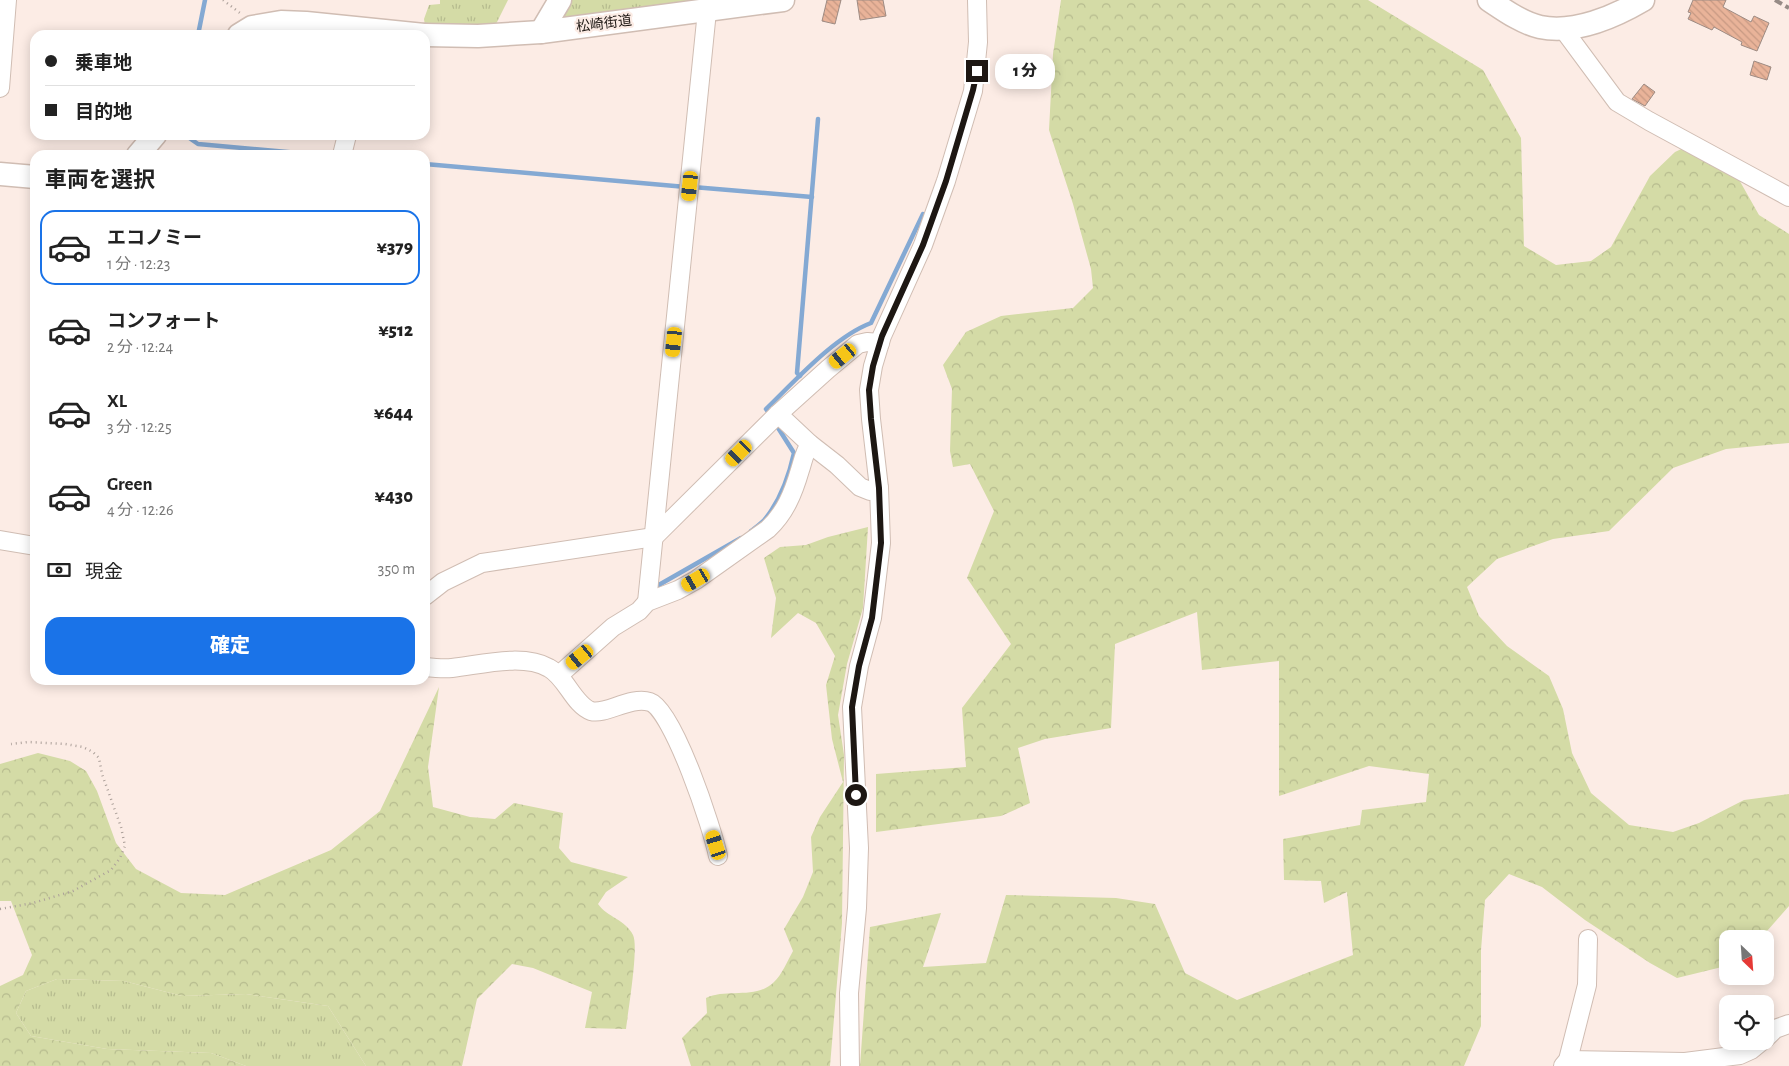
<!DOCTYPE html>
<html lang="ja">
<meta charset="utf-8">
<style>
:root{--surface:#fff;--page:#f6f6f6;--text:#222;--muted:#767676;--line:#e0e0e0;--accent:#1a73e8}
body{margin:0;font-family:"Alegreya Sans","Noto Sans JP",sans-serif;background:var(--page);color:var(--text);height:100vh;display:flex;flex-direction:column;font-size:19px;white-space:nowrap}
*{box-sizing:border-box;margin:0}
p{font-size:16px;color:var(--muted)}
.icon{flex:none;width:28px;height:28px;fill:none;stroke:currentColor;stroke-width:2;stroke-linecap:round;stroke-linejoin:round}
.map{position:relative;flex:1;overflow:hidden}
.panel{position:absolute;left:30px;top:150px;width:400px;height:535px;display:flex;flex-direction:column;background:var(--surface);border-radius:15px;box-shadow:0 2px 12px #0003}
.panel>*{flex:none}
.hud{position:absolute;left:30px;top:30px;width:400px;height:110px;border-radius:15px;box-shadow:0 2px 12px #0003;display:grid;align-content:center;height:110px;padding:0 15px;background:var(--surface)}
.needle{width:32px;rotate:155deg}
.controls{position:absolute;left:1719px;top:930px;display:grid;gap:10px}
.controls a{display:grid;place-items:center;width:55px;height:55px;border-radius:10px;background:var(--surface);box-shadow:0 2px 12px #0003;font-size:25px}
.end{position:absolute;width:22px;height:22px;margin:-11px;border:6px solid #1d1713;background:#fff;box-shadow:0 0 0 2px #fff}
.from{border-radius:50%}
.bubble{position:absolute;height:35px;border-radius:15px;background:var(--surface);box-shadow:0 2px 12px #0003;font-size:16px;font-weight:800;line-height:35px;text-align:center}
.car{position:absolute;width:15px;height:30px;margin:-15px -8px;border-radius:6px;box-shadow:0 0 4px 1px #0007;background:linear-gradient(#f5c518 24%,#345 0 40%,#f5c518 0 76%,#345 0 86%,#f5c518 0)}
.hud b{display:flex;align-items:center;gap:18px;height:48px;font-size:19px}
.hud b+b{border-top:1px solid var(--line)}
.hud i{width:12px;height:12px;background:var(--text)}
ul{padding:0;list-style:none}
li{display:flex;align-items:center;gap:15px;height:75px;margin:0 10px 8px;padding:0 5px;border:2px solid transparent;border-radius:15px}
li div{flex:1}
li b{display:block;font-size:19px}
li em{font-style:normal;font-weight:800}
li.selected{border-color:var(--accent)}
li>.icon{width:45px;height:45px;stroke-width:1.5}
h2{padding:0 15px;font-size:22px;line-height:60px}
.pay{display:flex;align-items:center;gap:12px;height:55px;padding:0 15px;font-size:19px}
.pay p{margin-inline-start:auto}
.primary-button{display:flex;gap:10px;margin-top:auto;padding:10px 15px}
.primary-button a{flex:1;height:58px;border-radius:15px;background:var(--accent);color:#fff;font-size:20px;font-weight:800;line-height:58px;text-align:center}
.map>svg:first-child{display:block}
.grass{fill:url(#grass-tufts)}
.forest{fill:url(#forest-crowns)}
.lines{fill:none;stroke-linecap:round;stroke-linejoin:round}
.stream{stroke:#84a9d3;stroke-width:4.5}
.building{fill:url(#building-back-hatch);stroke:#9d8b83}
.minor-casing{stroke:#d0bdb3;stroke-width:20}
.major-casing{stroke:#d0bdb3;stroke-width:25}
.path{stroke:#ab9f99;stroke-width:2.5;stroke-dasharray:1 4;stroke-linecap:butt}
.minor{stroke:#fff;stroke-width:18}
.major{stroke:#fff;stroke-width:22}
.rail{stroke:#978b86;stroke-width:4;stroke-dasharray:8 4;stroke-linecap:butt}
.route{stroke:#1d1713;stroke-width:6}
.labels{text-anchor:middle;dominant-baseline:central;stroke-width:4.5;stroke-linejoin:round;paint-order:stroke}
.street-label{font-size:14px;fill:#1d1713;stroke:#fcece5}
</style>
<div class="map">
<svg width="1789" height="1066" viewBox="0 0 1789 1066">
<defs>
<pattern id="grass-tufts" width="24" height="20" patternUnits="userSpaceOnUse" patternTransform="scale(1.25)"><rect width="24" height="20" fill="#d4dba6"/><path d="M3 7l-1-3M5 7V3M7 7l1-3M15 17l-1-3M17 17v-4M19 17l1-3" fill="none" stroke="#b6bb8e"/></pattern>
<pattern id="forest-crowns" width="20" height="18" patternUnits="userSpaceOnUse" patternTransform="scale(1.25)"><rect width="20" height="18" fill="#d4dba6"/><path d="M2 6a3 3 0 1 1 6 0M12 15a3 3 0 1 1 6 0" fill="none" stroke="#b6bb8e"/></pattern>
<pattern id="building-back-hatch" width="6" height="6" patternUnits="userSpaceOnUse" patternTransform="scale(1.25)"><rect width="6" height="6" fill="#e9b399"/><path d="M-1 5l2 2M0 0l6 6M5-1l2 2" fill="none" stroke="#c79983"/></pattern>
</defs>
<rect width="100%" height="100%" fill="#fcece5"/>
<g class="grass">
<path d="M440,0H508L493,30L425,26L424,19L429,5L440,4Z"/>
<path d="M568,0H694L695,4L564,21L561,12Z"/>
<path d="M57,979L124,981L182,996L246,994L328,1006L366,1066H246L211,1053L107,1049L31,1036L16,1013L26,991Z"/>
</g>
<g class="forest">
<path d="M1061,0H1368L1483,70L1521,138L1524,246L1556,265L1591,261L1611,247L1650,176L1675,152L1694,143L1729,162L1759,215L1789,234V443L1726,449L1673,468L1609,531L1553,539L1497,559L1467,587L1479,616L1507,646L1549,676L1563,709L1572,753L1591,793L1629,825L1673,832L1699,823L1744,800L1789,794V906L1760,939H1728L1727,964L1726,966L1677,978L1650,963L1585,920L1542,887L1509,874L1485,900L1481,950V1026L1464,1066H860L870,927L941,913L923,967L986,963L1006,895L1116,898L1155,904L1185,973L1237,1000L1353,955L1347,892L1324,903L1321,881L1284,880L1283,839L1360,825L1362,810L1426,802L1429,774L1369,766L1279,796V661L1202,670L1197,612L1115,644L1111,728L1045,739L1018,748L1030,803L1001,816L876,832V774L966,767L962,708L1011,644L967,578L994,511L970,464L953,467L950,451L952,389L943,365L966,332L1001,316L1073,308L1093,288L1091,269L1073,204L1049,130L1053,54Z"/>
<path d="M868,527L863,608L847,664L838,715L844,755L842,923L830,1066H691L682,1038L707,1013L706,998C727,988 756,1000 774,982C781,976 788,960 793,951L784,929L803,897L813,872L811,837L820,817L843,782L832,739L826,685L835,656L816,623L798,613L771,638L776,598L764,558L780,547L806,545L828,537Z"/>
<path d="M439,687L428,767L433,807L470,817L495,819L514,803L563,813L559,848L571,862L628,877L606,892L598,904C607,917 626,920 633,935C639,946 628,1012 626,1029L585,1028L592,992L533,968L512,964L477,999L462,1066H366L328,1006L246,994L182,996L124,981L57,979L26,991L16,1013L31,1036L107,1049L211,1053L246,1066H0V986L23,975L32,955L11,901H0V764L38,753L70,761L86,771L97,791L116,843L136,869L181,893L225,895L331,850L380,811Z"/>
</g>
<g class="lines">
<g class="stream">
<path d="M198,35L205,0"/>
<path d="M185,135L198,144L321,155"/>
<path d="M425,164L686,187"/>
<path d="M693,187L812,197"/>
<path d="M800,376L797,373L818,119"/>
<path d="M771,416L766,409C795,381 834,337 871,323L923,214"/>
<path d="M751,531C756,527 762,523 766,518C780,500 789,476 794,453L775,423"/>
<path d="M657,586L741,538"/>
</g>
</g>
<g class="building">
<path d="M827,0H841L835,24L822,21Z"/>
<path d="M857,0H883L886,16L860,20Z"/>
<path d="M1693,0H1726L1723,7L1751,22L1754,16L1769,23L1757,51L1741,45L1742,42L1714,27L1712,30L1688,19L1691,13L1688,12Z"/>
<path d="M1754,61L1771,67L1767,80L1750,75Z"/>
<path d="M1644,84L1655,92L1645,106L1632,99Z"/>
</g>
<g class="lines">
<g class="minor-casing">
<g id="minor">
<path d="M1563,29L1617,102L1649,121L1789,197"/>
<path d="M0,88L7,0"/>
<path d="M342,155L347,135"/>
<path d="M778,414L810,444L837,465L860,487L870,491L879,488"/>
<path d="M0,540L35,546"/>
<path d="M425,596L443,582L482,563L654,537L778,414L828,369L858,344L867,342L880,343"/>
<path d="M647,602L707,11"/>
<path d="M425,667C434,668 443,669 452,668C480,665 523,653 549,668C566,677 574,705 591,711C606,715 630,696 650,702C673,709 713,830 718,856"/>
<path d="M559,675L613,627L639,611L647,602L678,590L696,580L768,529C785,513 793,494 800,470C803,461 804,453 810,444"/>
<path d="M1765,1039L1775,1029L1789,1024"/>
<path d="M1568,1060L1685,1062L1740,1055L1751,1050L1762,1041"/>
<path d="M850,1066L849,993L857,908L859,848L852,707L859,666L872,618L881,543L879,488L871,419L869,390L873,366L882,336L923,245L946,181L973,91L978,42L977,0"/>
<path d="M1563,1066L1568,1060L1587,985L1588,939"/>
</g>
</g>
<g class="major-casing">
<g id="major">
<path d="M1489,0C1504,10 1522,23 1540,27C1574,34 1614,17 1643,0"/>
<path d="M541,32L560,0"/>
<path d="M239,35L252,27L281,22L306,23L424,35"/>
<path d="M425,35L478,36L541,32L783,0"/>
<path d="M138,155L155,135"/>
<path d="M0,174L35,177"/>
</g>
</g>
<g class="path">
<path d="M223,0L240,13"/>
<path d="M0,909L33,903L73,891L111,870L120,858L125,846L121,827L102,774L99,758L93,752L83,747L65,744L29,742L11,744"/>
</g>
<use href="#minor" class="minor"/>
<use href="#major" class="major"/>
<path class="rail" d="M1775,0L1789,8"/>
</g>
<g class="lines">
<path class="route" d="M856,795L852,707L859,666L872,618L881,543L879,488L871,419L869,390L873,366L882,336L923,245L946,181L973,90L977,71"/>
</g>
<g class="labels">
<g class="street-label">
<text transform="translate(604 24) rotate(-7)">松崎街道</text>
</g>
</g>
</svg>
<div class="controls">
<a><svg class="needle" viewBox="-14 -14 28 28"><path d="M0-13l5 13h-10z" fill="#e53935"/><path d="M0 13l5-13h-10z" fill="#767676"/></svg></a>
<a><svg class="icon" aria-label="locate" viewBox="0 0 24 24"><circle cx="12" cy="12" r="6"/><path d="M12 2v4M12 18v4M2 12h4M18 12h4"/></svg></a>
</div>
<i class="end from" style="left:856px;top:795px"></i>
<i class="end" style="left:977px;top:71px"></i>
<div class="bubble" style="left:995px;top:54px;width:60px">1 分</div>
<i class="car" style="left:690px;top:186px;rotate:186deg"></i>
<i class="car" style="left:674px;top:342px;rotate:186deg"></i>
<i class="car" style="left:843px;top:356px;rotate:231deg"></i>
<i class="car" style="left:739px;top:453px;rotate:225deg"></i>
<i class="car" style="left:696px;top:580px;rotate:240deg"></i>
<i class="car" style="left:580px;top:657px;rotate:231deg"></i>
<i class="car" style="left:716px;top:845px;rotate:342deg"></i>
<div class="hud">
<b><i class="from"></i>乗車地</b>
<b><i></i>目的地</b>
</div>
<section class="panel">
<h2>車両を選択</h2>
<ul>
<li class="selected"><svg class="icon" aria-label="car" viewBox="0 0 24 24"><path d="M5 17H2v-5l4-1 3-4h7l3 4 3 1v5h-3M9 17h6M6 11h13"/><circle cx="7" cy="17" r="2"/><circle cx="17" cy="17" r="2"/></svg><div><b>エコノミー</b><p>1 分 · 12:23</p></div><em>¥379</em></li>
<li><svg class="icon" aria-label="car" viewBox="0 0 24 24"><path d="M5 17H2v-5l4-1 3-4h7l3 4 3 1v5h-3M9 17h6M6 11h13"/><circle cx="7" cy="17" r="2"/><circle cx="17" cy="17" r="2"/></svg><div><b>コンフォート</b><p>2 分 · 12:24</p></div><em>¥512</em></li>
<li><svg class="icon" aria-label="car" viewBox="0 0 24 24"><path d="M5 17H2v-5l4-1 3-4h7l3 4 3 1v5h-3M9 17h6M6 11h13"/><circle cx="7" cy="17" r="2"/><circle cx="17" cy="17" r="2"/></svg><div><b>XL</b><p>3 分 · 12:25</p></div><em>¥644</em></li>
<li><svg class="icon" aria-label="car" viewBox="0 0 24 24"><path d="M5 17H2v-5l4-1 3-4h7l3 4 3 1v5h-3M9 17h6M6 11h13"/><circle cx="7" cy="17" r="2"/><circle cx="17" cy="17" r="2"/></svg><div><b>Green</b><p>4 分 · 12:26</p></div><em>¥430</em></li>
</ul>
<div class="pay"><svg class="icon" aria-label="cash" viewBox="0 0 24 24"><path d="M3 7h18v10H3z"/><circle cx="12" cy="12" r="2"/></svg>現金<p>350 m</p></div>
<div class="primary-button"><a>確定</a></div>
</section>
</div>
